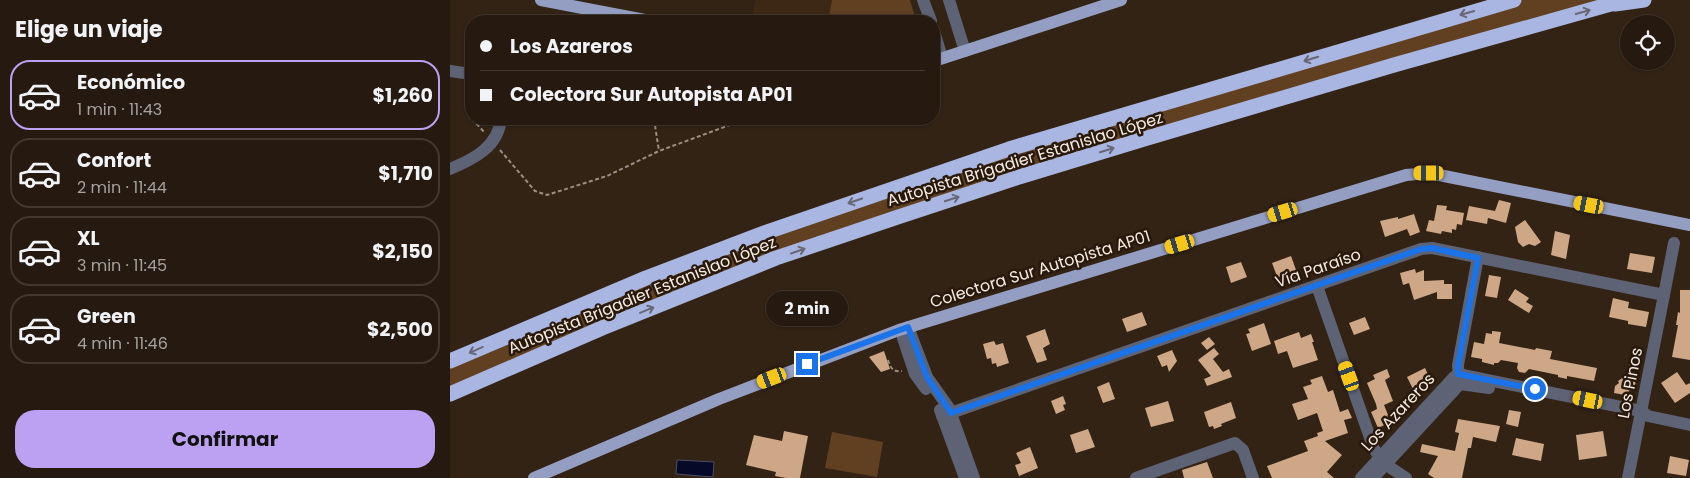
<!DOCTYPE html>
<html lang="es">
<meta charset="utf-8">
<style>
:root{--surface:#261a10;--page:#2e2319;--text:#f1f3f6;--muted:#a4a19f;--line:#423830;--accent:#bca0f2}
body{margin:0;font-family:Poppins,sans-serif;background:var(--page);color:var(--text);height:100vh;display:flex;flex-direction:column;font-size:19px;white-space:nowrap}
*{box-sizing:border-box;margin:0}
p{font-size:16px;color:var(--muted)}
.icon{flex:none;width:28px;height:28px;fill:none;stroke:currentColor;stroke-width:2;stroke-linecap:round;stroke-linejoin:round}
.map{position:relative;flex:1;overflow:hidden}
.panel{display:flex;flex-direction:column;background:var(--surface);width:450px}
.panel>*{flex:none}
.guide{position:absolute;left:15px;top:15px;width:475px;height:110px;border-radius:20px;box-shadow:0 1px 4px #0004,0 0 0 1px var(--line);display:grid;align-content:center;height:110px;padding:0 15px;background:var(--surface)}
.fabs{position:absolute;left:1170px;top:15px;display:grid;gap:10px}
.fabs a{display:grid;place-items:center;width:55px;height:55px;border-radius:50%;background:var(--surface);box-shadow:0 1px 4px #0004,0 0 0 1px var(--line);font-size:25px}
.end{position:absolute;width:22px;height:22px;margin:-11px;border:6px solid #1a73e8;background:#fff;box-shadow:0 0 0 2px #fff}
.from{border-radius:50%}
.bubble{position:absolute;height:35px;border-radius:18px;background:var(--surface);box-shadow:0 1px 4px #0004,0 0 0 1px var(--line);font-size:16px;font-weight:700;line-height:35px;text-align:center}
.car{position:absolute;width:15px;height:30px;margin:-15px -8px;border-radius:6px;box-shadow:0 0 4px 1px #0007;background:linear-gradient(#f5c518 24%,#345 0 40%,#f5c518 0 76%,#345 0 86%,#f5c518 0)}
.guide b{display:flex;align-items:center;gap:18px;height:48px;font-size:19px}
.guide b+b{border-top:1px solid var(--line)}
.guide i{width:12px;height:12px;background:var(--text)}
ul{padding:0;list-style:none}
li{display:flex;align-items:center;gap:15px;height:70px;margin:0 10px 8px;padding:0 5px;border:2px solid var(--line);border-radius:20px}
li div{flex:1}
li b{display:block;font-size:19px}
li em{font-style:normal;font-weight:700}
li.current{border-color:var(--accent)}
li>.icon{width:45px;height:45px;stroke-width:1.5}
h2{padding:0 15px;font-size:22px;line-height:60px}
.button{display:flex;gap:10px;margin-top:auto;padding:10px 15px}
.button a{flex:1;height:58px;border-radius:20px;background:var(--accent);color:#111;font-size:20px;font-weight:700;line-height:58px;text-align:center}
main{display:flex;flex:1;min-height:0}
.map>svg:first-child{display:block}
.built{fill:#3d2816}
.green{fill:#614022}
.water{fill:#060928;stroke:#4e4d60}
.building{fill:#cea786}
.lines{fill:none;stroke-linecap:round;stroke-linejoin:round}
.path{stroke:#9b8f84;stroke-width:2;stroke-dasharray:4 2.5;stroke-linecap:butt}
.minor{stroke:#5d6274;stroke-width:12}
.major{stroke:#949ec2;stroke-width:12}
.highway{stroke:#a9b6e1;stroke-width:15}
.oneway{stroke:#686876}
.route{stroke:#1a73e8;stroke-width:6}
.labels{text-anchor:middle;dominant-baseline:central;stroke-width:5;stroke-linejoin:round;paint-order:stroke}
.street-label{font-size:16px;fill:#f5ebe2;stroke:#28190c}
</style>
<main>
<section class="panel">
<h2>Elige un viaje</h2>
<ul>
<li class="current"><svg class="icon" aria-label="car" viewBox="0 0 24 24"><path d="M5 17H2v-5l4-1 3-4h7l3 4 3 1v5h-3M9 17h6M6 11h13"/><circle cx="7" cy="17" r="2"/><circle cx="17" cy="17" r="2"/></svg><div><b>Económico</b><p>1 min · 11:43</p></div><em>$1,260</em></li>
<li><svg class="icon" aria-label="car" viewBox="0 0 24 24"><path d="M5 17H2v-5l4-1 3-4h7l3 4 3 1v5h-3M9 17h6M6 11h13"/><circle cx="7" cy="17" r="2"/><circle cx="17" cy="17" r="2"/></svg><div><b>Confort</b><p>2 min · 11:44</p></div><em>$1,710</em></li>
<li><svg class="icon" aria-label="car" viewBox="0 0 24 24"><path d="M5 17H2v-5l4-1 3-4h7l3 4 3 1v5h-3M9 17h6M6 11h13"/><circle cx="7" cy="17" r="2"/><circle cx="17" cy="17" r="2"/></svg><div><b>XL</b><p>3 min · 11:45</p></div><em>$2,150</em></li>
<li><svg class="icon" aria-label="car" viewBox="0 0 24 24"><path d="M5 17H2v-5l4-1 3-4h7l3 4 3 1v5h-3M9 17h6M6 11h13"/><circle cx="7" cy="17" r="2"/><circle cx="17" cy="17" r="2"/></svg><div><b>Green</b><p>4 min · 11:46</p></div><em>$2,500</em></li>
</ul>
<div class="button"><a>Confirmar</a></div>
</section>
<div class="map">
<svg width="1240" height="478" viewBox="0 0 1240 478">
<rect width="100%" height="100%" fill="#322315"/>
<path class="built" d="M306,0H382L378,21H301Z"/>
<g class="green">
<path d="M382,0H460L466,21H378Z"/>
<path d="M1064,0H1175L448,217L0,394V361L314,233Z"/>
<path d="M382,432L433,442L427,477L375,468Z"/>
</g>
<path class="water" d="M227,460L264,462L263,477L226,474Z"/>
<g class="building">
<path d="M1049,200L1061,203L1056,223L1038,218L1037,224L1016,220L1019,206L1045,211Z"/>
<path d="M987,205L997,206L996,210L1014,213L1012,225L1007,224L1006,230L1002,229V233L992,231L991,234L976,231L979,220L984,221Z"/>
<path d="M964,214L970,232L960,236L957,229L935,237L930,221L948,217V219Z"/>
<path d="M1075,220L1091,242L1085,246L1079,244L1073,247L1068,242L1065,227Z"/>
<path d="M1105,231L1120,235L1116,259L1101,255Z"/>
<path d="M1180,253L1205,257L1202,273L1177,269Z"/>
<path d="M841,256L849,278L834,283L832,277L828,279L822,263Z"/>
<path d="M791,262L797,277L781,283L776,267Z"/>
<path d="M965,269L966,273L974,270V281L994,280V284H1002V299H987V292L964,300L959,283L953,285L950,273Z"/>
<path d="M1039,275L1051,277L1047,298L1035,296Z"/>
<path d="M1065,289L1079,298L1076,302L1083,306L1079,313L1058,300Z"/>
<path d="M1230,290H1240V360L1222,357L1228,325H1226L1228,312L1230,313Z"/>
<path d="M1163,298L1179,302L1178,308L1199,312L1196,327L1178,324V321L1159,317Z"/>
<path d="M692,312L697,325L677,332L672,319Z"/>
<path d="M915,317L920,329L904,335L899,323Z"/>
<path d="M814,323L821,344L802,351L796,334L800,333L798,329Z"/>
<path d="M595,329L600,344L593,348L597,360L587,363L576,336Z"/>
<path d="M1042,331L1051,332L1049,343L1085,350L1086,348L1102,351L1100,359L1147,368L1144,381L1117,376V379L1108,377V375L1079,369L1075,373L1069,372L1067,368L1068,363L1051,360L1048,363H1044V365L1032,362V359L1021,357L1024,342L1034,344L1036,333L1042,334Z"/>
<path d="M849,332L851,338L861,334L864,342H862L868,360L843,368L837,351L828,354L824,341Z"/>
<path d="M759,337L765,344L757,350L751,343Z"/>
<path d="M544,341L546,345L553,343L559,363L547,367L546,363L542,364L541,358L537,359L533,344Z"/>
<path d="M764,348L769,354L763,359L773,372L779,369L782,377L757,386L754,379L761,376L748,360Z"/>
<path d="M722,350L727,361L719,372L717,365L712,367L707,356Z"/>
<path d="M434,351L440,369L431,372L419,357Z"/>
<path d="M1180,362L1189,364L1185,385L1175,395L1164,393L1165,386L1169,383L1168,381L1178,374Z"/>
<path d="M975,368L981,381L963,389L957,377Z"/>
<path d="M937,369L940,377L935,380L943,401L934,405L941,422L928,428L921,412L927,409L926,404L917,383L925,379L923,375Z"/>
<path d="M1227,372L1236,385L1240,383V393L1225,403L1211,383Z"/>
<path d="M872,376L878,392L883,390L890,412L898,409L902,418L894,420L898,433L875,441L892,455L877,472L884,478H822L817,466L858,451L854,441L868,436L867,433L873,431L867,413L848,420L842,404L858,399L853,387L862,384L860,380Z"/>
<path d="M659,382L665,399L653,403L647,387Z"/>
<path d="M613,396L616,404L613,405L615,410L606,414L601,401Z"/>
<path d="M718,401L724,421L701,427L695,408Z"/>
<path d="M781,402L786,418L771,424L772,426L764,429L763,426L759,427L754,412Z"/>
<path d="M1059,410L1071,412L1068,427L1056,424Z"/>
<path d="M1008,419L1050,426L1046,442L1023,437L1021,448H1018L1012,478H984L978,474L988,456L970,452L972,444L1005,451L1009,433L1005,432Z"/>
<path d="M638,429L645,447L626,453L620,435Z"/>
<path d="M334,431L358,436L350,478H336L325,476L326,472L296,465L304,435L332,441Z"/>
<path d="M1153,431L1157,456L1129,460L1126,435Z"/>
<path d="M1066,438L1094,444L1091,461L1062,455Z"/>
<path d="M580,447L588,468L569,476L565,465L571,463L566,453Z"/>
<path d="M1220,456L1239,460L1236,476L1217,473Z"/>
<path d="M757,462L763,478H734L732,470Z"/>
</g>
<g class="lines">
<g class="path">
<path d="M56,21L64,15L97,21"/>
<path d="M21,96L18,107L21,118"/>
<path d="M22,119L35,133"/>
<path d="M104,119L127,123L138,119"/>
<path d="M204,119L209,151"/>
<path d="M50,150L85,191L97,195L157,176L209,151L296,119"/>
<path d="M438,360C441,369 443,372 452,371"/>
</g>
<g class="minor">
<path d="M473,0L481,21"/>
<path d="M499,0L515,51"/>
<path d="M484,31L492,58"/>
<path d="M0,71L21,74"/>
<path d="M0,169C24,159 48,147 51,119"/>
<path d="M867,286L924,449L935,464L956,478"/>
<path d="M458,327L477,377L499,408L524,478"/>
<path d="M453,338L465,374L476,389"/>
<path d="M1009,380L1008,365L1028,257"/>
<path d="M490,410L515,478"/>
<path d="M492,416L971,249L982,248L1214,295L1224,243"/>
<path d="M686,478L785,443L793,450L803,478"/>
<path d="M911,478L1004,377L1008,374L1191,411L1198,416L1240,425"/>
<path d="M923,478L1010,384L1039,388"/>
<path d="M1178,478L1214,295"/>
</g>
<g class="major">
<path d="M91,0L200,21"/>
<path d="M484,61L671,0"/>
<path d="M84,478L269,399L449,330L956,175L979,173L1240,225"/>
</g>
<g class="highway">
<path d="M1165,4L1194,0"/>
<path d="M0,361L196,278L314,233L559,149L1064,0"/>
<path d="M0,394L152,328L326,258L448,217L569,177L694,139L944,65L1175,0"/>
</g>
</g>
<defs><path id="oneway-shaft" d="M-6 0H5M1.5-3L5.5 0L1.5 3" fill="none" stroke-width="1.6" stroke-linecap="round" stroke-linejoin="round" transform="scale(1.25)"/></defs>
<g class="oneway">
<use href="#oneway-shaft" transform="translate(1133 12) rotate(-16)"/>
<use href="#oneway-shaft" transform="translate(1017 13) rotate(164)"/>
<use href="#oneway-shaft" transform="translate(861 59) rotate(163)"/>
<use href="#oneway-shaft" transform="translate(657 150) rotate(-17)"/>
<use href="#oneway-shaft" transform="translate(502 199) rotate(-18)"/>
<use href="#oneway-shaft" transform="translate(405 201) rotate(161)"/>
<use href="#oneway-shaft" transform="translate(348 251) rotate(-19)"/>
<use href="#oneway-shaft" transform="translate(197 310) rotate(-22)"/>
<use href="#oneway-shaft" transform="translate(26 350) rotate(156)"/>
</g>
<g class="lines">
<path class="route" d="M357,364L458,327L477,377L501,413L971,249L982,248L1028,258L1008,365V374L1085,389"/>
</g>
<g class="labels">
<g class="street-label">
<text transform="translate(575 159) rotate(-17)">Autopista Brigadier Estanislao López</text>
<text transform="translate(868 268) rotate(-19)">Vía Paraíso</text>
<text transform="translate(590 269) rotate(-17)">Colectora Sur Autopista AP01</text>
<text transform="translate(192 295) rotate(-22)">Autopista Brigadier Estanislao López</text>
<text transform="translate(1180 383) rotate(-79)">Los Pinos</text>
<text transform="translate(948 412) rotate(-47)">Los Azareros</text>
</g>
</g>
</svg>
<div class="fabs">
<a><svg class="icon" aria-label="locate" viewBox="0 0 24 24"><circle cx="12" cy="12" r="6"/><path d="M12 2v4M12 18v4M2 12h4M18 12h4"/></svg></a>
</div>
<i class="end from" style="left:1085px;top:389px"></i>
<i class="end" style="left:357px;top:364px"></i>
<div class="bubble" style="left:316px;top:291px;width:82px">2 min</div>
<i class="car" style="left:979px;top:173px;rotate:270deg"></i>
<i class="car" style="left:1139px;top:205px;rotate:281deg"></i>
<i class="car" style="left:833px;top:212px;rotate:253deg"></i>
<i class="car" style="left:730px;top:244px;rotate:253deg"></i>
<i class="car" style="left:899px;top:376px;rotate:340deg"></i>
<i class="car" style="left:322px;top:378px;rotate:249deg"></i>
<i class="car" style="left:1138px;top:400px;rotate:282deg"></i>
<div class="guide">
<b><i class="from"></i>Los Azareros</b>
<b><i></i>Colectora Sur Autopista AP01</b>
</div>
</div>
</main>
